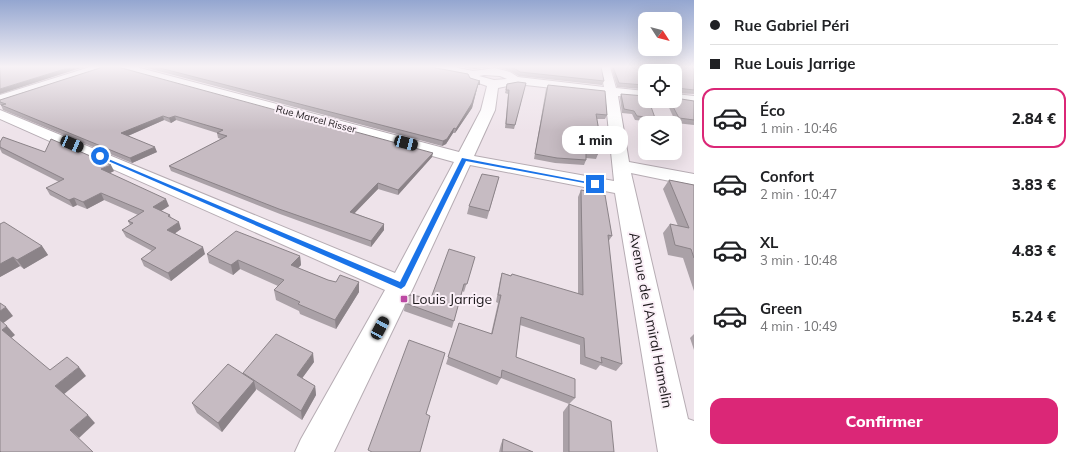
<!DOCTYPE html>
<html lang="fr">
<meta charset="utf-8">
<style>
:root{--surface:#fff;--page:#f2f2f2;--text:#202124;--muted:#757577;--line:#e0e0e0;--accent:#db2777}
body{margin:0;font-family:Mulish,sans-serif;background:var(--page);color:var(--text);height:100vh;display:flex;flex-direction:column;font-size:15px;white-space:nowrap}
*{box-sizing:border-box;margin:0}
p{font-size:13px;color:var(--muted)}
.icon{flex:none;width:22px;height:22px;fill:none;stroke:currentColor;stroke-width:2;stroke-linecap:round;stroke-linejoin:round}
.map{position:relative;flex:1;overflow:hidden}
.panel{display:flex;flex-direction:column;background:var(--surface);width:380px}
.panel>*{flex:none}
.top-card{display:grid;align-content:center;height:88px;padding:0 16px;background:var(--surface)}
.needle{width:26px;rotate:126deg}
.fabs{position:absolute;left:638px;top:12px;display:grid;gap:8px}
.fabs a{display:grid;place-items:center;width:44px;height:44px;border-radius:8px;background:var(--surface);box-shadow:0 4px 16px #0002;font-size:20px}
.end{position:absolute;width:18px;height:18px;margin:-9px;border:5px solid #1a73e8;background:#fff;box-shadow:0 0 0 2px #fff}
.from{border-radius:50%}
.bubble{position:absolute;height:28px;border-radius:12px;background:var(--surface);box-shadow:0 4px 16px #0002;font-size:13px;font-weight:800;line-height:28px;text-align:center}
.car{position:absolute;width:12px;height:24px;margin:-12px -6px;border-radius:5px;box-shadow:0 0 3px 1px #0007;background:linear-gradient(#222 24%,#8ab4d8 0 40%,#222 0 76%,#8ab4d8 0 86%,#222 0)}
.top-card b{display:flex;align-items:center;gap:14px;height:38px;font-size:15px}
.top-card b+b{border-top:1px solid var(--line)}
.top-card i{width:10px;height:10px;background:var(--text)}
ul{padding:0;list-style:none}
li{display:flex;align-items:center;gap:12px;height:60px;margin:0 8px 6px;padding:0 8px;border:2px solid transparent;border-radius:12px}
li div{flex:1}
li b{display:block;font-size:15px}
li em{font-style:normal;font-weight:800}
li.current{border-color:var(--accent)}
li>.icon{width:36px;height:36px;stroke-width:1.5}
.action{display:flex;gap:8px;margin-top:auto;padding:8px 16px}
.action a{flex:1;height:46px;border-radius:12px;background:var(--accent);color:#fff;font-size:16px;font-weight:800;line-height:46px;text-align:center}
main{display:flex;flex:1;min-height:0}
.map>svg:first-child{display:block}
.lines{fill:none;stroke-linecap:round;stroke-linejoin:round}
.minor-casing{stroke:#b6acb3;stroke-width:2}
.minor{fill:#fff;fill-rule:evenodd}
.wall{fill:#aaa1a7}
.shaded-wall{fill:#8b8388}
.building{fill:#c6bbc2;stroke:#8b8388}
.route{fill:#1a73e8}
.poi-dot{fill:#bc49a3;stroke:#fbf0f8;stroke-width:1.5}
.labels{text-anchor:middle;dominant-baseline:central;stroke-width:4;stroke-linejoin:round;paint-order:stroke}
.far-street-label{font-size:10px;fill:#1d191c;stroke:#fbf0f8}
.near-poi-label{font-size:14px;fill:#1d191c;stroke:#fbf0f8;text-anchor:start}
.near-street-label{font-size:14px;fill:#1d191c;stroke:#fbf0f8}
</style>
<main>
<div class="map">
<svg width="694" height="452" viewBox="0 0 694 452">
<rect width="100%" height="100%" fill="#eee3ea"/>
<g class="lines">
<g class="minor-casing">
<g id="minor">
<path d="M90,67H107L106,69L0,103V95Z"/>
<path d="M117,67H136L459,152L481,110L487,86L470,80L468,76L432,70L427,67H453L473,71L495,68L510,72L518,77L604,87L600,67H610L616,88L645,91V99L618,96L629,162L694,174V186L631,173L688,419L694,421V452H658L615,193L470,165L414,286L334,452H295L301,439L385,290L0,119V110L395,273L454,162L118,69ZM484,75L500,76L507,79L494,80L479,76ZM517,84L605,94L614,181L474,156L495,110L498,88Z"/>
<path d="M675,94L694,96V104L671,101H675Z"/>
</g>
</g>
<use href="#minor" class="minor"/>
</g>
<g class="wall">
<path d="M103,67L432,157L398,195L378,189L354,213L384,224V230L371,247L280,214L171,171L169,166L221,139L218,138L217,133L176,120L171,123L164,120L128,136L157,152L132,163L3,110L1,105H0V100Z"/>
<path d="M143,67H431L470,78L480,85H478L472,108L455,133H453L446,144L442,146Z"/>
<path d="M462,67H489L473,69Z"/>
<path d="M498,67H601L604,81L602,85L519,76L510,71Z"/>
<path d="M611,67H694V94L676,93L675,97V71H645V81L643,82L644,85L642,89L617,87Z"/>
<path d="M526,83L514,129L505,128L508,94L505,93L507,84Z"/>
<path d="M548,85L607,115L605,119H597L599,139L597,143L598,154L596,159L586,158V160L584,165L555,163L534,159L546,89Z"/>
<path d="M621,94L655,118L653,122L635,120L632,114L622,113L620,98Z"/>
<path d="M666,101H694V125L676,123Z"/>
<path d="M0,142L45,152L114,171L110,173L169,206L161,211L170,215L171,218L181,229L175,233L205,254L171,281L144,266L141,259L152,251L126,237L122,230L130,225L128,221L138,215L104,200L87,209L77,205L73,207L50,195L46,188L59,182L2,153L0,149Z"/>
<path d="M499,177L487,219L467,214L469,206Z"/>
<path d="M669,180L694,185V291L683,258L668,255L663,233L670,224L678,226L663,189Z"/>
<path d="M581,190L612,236L608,242L622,364L616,371L600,365L596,370L580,364V345L520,325L516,357L575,398L569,404L501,378L497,385L446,364L459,323L491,334L498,303L496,302L500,280L502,273L578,294V197Z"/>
<path d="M0,224L42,246L48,255L24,269L20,266L0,277Z"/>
<path d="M207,254L300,256L301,265L298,268L328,280L336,282H359V292L336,329L300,314L299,311L276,300L274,290L278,286L240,269L233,275L209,263Z"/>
<path d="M475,257L464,292L462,291L452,328L404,311L405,303L431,298Z"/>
<path d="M694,334V350L690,338Z"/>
<path d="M314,362L302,378L315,386L316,395L302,420L256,389L222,432L197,413L192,403L243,373Z"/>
<path d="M569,404L614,452H563V412Z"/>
<path d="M503,439L533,452H499L501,444Z"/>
</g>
<g class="shaded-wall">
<path d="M71,67H84L0,94V89Z"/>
<path d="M473,67H489L473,69Z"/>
<path d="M645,78V81L640,83L642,79Z"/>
<path d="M479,81H480V85H478L472,108L455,133L456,129Z"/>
<path d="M163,116L164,120L123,138L121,133Z"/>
<path d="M175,116L176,120L171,123L169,118Z"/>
<path d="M454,128L453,133L446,144L442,146L443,141Z"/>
<path d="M155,147L157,152L132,163L130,158Z"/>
<path d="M433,153L432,157L398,195V190Z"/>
<path d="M111,165L114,171L104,176L101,169Z"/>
<path d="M378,183V189L350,218V212Z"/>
<path d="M101,193L104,200L87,209L83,202Z"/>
<path d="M74,198L77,205L73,207L69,200Z"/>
<path d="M166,199L169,206L156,214L153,207Z"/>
<path d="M179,222L181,229L170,237L167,230Z"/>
<path d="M384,224V230L371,247V241Z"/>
<path d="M42,246L48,255L24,269L17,260Z"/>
<path d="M203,247L205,254L171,281L168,273Z"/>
<path d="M300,256L301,265L292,274L291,265Z"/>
<path d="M13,257L20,266L0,277V264Z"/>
<path d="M238,260L240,269L233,275L231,265Z"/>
<path d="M359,282V292L336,329L335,320Z"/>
<path d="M6,307L13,316L2,324L0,322V311Z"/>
<path d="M7,326L15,335L10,339L2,330Z"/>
<path d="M313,353L314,362L298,384L297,375Z"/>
<path d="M79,367L86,376L63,395L55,386Z"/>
<path d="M254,381L256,390L222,432L218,423Z"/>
<path d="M315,386L316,395L302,420L301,411Z"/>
<path d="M88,415L95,423L79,438L70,430Z"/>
</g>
<g class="building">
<path d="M0,67H71L0,89Z"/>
<path d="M103,67H118L433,153L398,190L378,183L350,212L384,224L371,241L279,209L169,166L227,136L217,133L223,130L175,116L169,118L163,116L121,133L155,147L130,158L1,105L6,104L0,102V100Z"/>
<path d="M156,67H431L468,74L470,78L480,81H479L472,103L456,129L454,128L447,139L443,141Z"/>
<path d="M512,67H601L604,81L520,72Z"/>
<path d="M613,67H694V90L677,88L676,95L675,96V71H645V78L642,79L644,85L619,83Z"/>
<path d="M518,82L526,83L515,125L506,124L509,90H506L507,84Z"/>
<path d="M548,85L605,91L607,115L596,114L599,131V139H597L598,154L586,152V160L557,158L535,154Z"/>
<path d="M621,94L645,96V101H649L655,118L637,116L634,111L624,109Z"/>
<path d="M675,98L694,101V120L679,118L670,101H675Z"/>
<path d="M3,137L45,152L51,139L111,165L101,169L166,199L153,207L170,215L168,216L179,222L167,230L203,247L168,273L141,259L156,248L122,230L133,223L128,221L144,211L101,193L83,202L74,198L69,200L46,188L64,179L0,147V142Z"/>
<path d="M482,174L499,177L489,211L469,206Z"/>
<path d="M669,180L694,185V258L691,249L675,245L670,224L689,228Z"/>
<path d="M581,190L605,195L612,236L608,235L622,364L601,357L602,363L585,357L584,338L521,317L516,357L575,379V398L502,370L501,378L448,357L459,323L492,334L501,295H498L502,273L511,276L512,274L583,295Z"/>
<path d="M4,222L42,246L17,260L13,257L0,264V224Z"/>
<path d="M236,231L300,256L291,265L328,280L336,282L340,275L359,282L335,320L298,304L300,302L274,290L284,280L238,260L231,265L207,254Z"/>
<path d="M449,249L475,257L467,284H464L454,321L405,303L409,295L431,298Z"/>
<path d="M0,303L6,307L0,311Z"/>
<path d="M0,320L7,326L2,330L50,370L67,357L79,367L55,386L88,415L70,430L93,452H1L0,451Z"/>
<path d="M276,334L313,353L297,375L315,386L301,411L243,373Z"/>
<path d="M409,340L445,353L426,414L430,416L420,452H372L368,450Z"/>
<path d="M228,364L254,381L218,423L192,403Z"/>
<path d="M569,404L611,421L614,452H569Z"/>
<path d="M503,439L533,452H502Z"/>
</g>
<linearGradient id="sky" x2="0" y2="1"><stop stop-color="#94a6d0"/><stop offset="0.51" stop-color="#f7f2f6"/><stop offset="1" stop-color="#f7f2f6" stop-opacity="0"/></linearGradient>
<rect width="694" height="131" fill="url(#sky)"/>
<path class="route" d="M99,155L400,282L462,158L598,184L595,185L466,161L405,286L401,289L99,157Z"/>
<rect class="poi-dot" x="400" y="295" width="8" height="8" rx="2"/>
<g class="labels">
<g class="far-street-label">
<text transform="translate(316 119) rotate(15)">Rue Marcel Risser</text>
</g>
<g class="near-poi-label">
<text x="412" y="299">Louis Jarrige</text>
</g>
<g class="near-street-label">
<text transform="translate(651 320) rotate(79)">Avenue de l'Amiral Hamelin</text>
</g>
</g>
</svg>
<div class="fabs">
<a><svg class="needle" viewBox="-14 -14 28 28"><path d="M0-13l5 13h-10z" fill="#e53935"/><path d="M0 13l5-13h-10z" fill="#757577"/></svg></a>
<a><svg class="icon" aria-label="locate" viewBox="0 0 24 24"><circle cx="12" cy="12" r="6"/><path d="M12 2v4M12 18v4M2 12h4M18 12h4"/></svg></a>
<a><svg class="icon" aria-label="layers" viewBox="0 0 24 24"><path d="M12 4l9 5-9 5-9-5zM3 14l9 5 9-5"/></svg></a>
</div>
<i class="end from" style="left:100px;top:156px"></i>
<i class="end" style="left:595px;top:184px"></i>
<div class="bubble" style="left:562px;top:126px;width:66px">1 min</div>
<i class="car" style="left:406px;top:143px;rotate:105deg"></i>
<i class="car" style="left:72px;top:144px;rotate:113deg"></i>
<i class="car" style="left:380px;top:328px;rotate:28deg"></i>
</div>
<section class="panel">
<div class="top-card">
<b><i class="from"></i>Rue Gabriel Péri</b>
<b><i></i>Rue Louis Jarrige</b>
</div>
<ul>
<li class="current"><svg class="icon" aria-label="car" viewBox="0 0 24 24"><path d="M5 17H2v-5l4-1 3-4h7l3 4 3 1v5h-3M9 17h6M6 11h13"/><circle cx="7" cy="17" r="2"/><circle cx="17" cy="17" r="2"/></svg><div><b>Éco</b><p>1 min · 10:46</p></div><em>2.84 €</em></li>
<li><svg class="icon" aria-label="car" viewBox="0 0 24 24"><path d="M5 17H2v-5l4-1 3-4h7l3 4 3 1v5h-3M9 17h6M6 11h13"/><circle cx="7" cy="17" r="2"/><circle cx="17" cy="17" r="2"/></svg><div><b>Confort</b><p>2 min · 10:47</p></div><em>3.83 €</em></li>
<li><svg class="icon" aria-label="car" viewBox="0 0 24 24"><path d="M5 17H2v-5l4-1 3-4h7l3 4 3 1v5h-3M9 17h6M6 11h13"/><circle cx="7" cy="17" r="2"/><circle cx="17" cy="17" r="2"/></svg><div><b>XL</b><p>3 min · 10:48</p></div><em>4.83 €</em></li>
<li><svg class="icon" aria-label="car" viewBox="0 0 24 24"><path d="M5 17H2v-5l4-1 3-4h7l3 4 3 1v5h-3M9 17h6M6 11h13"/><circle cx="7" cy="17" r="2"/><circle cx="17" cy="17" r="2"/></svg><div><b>Green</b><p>4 min · 10:49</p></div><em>5.24 €</em></li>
</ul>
<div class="action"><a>Confirmer</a></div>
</section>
</main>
